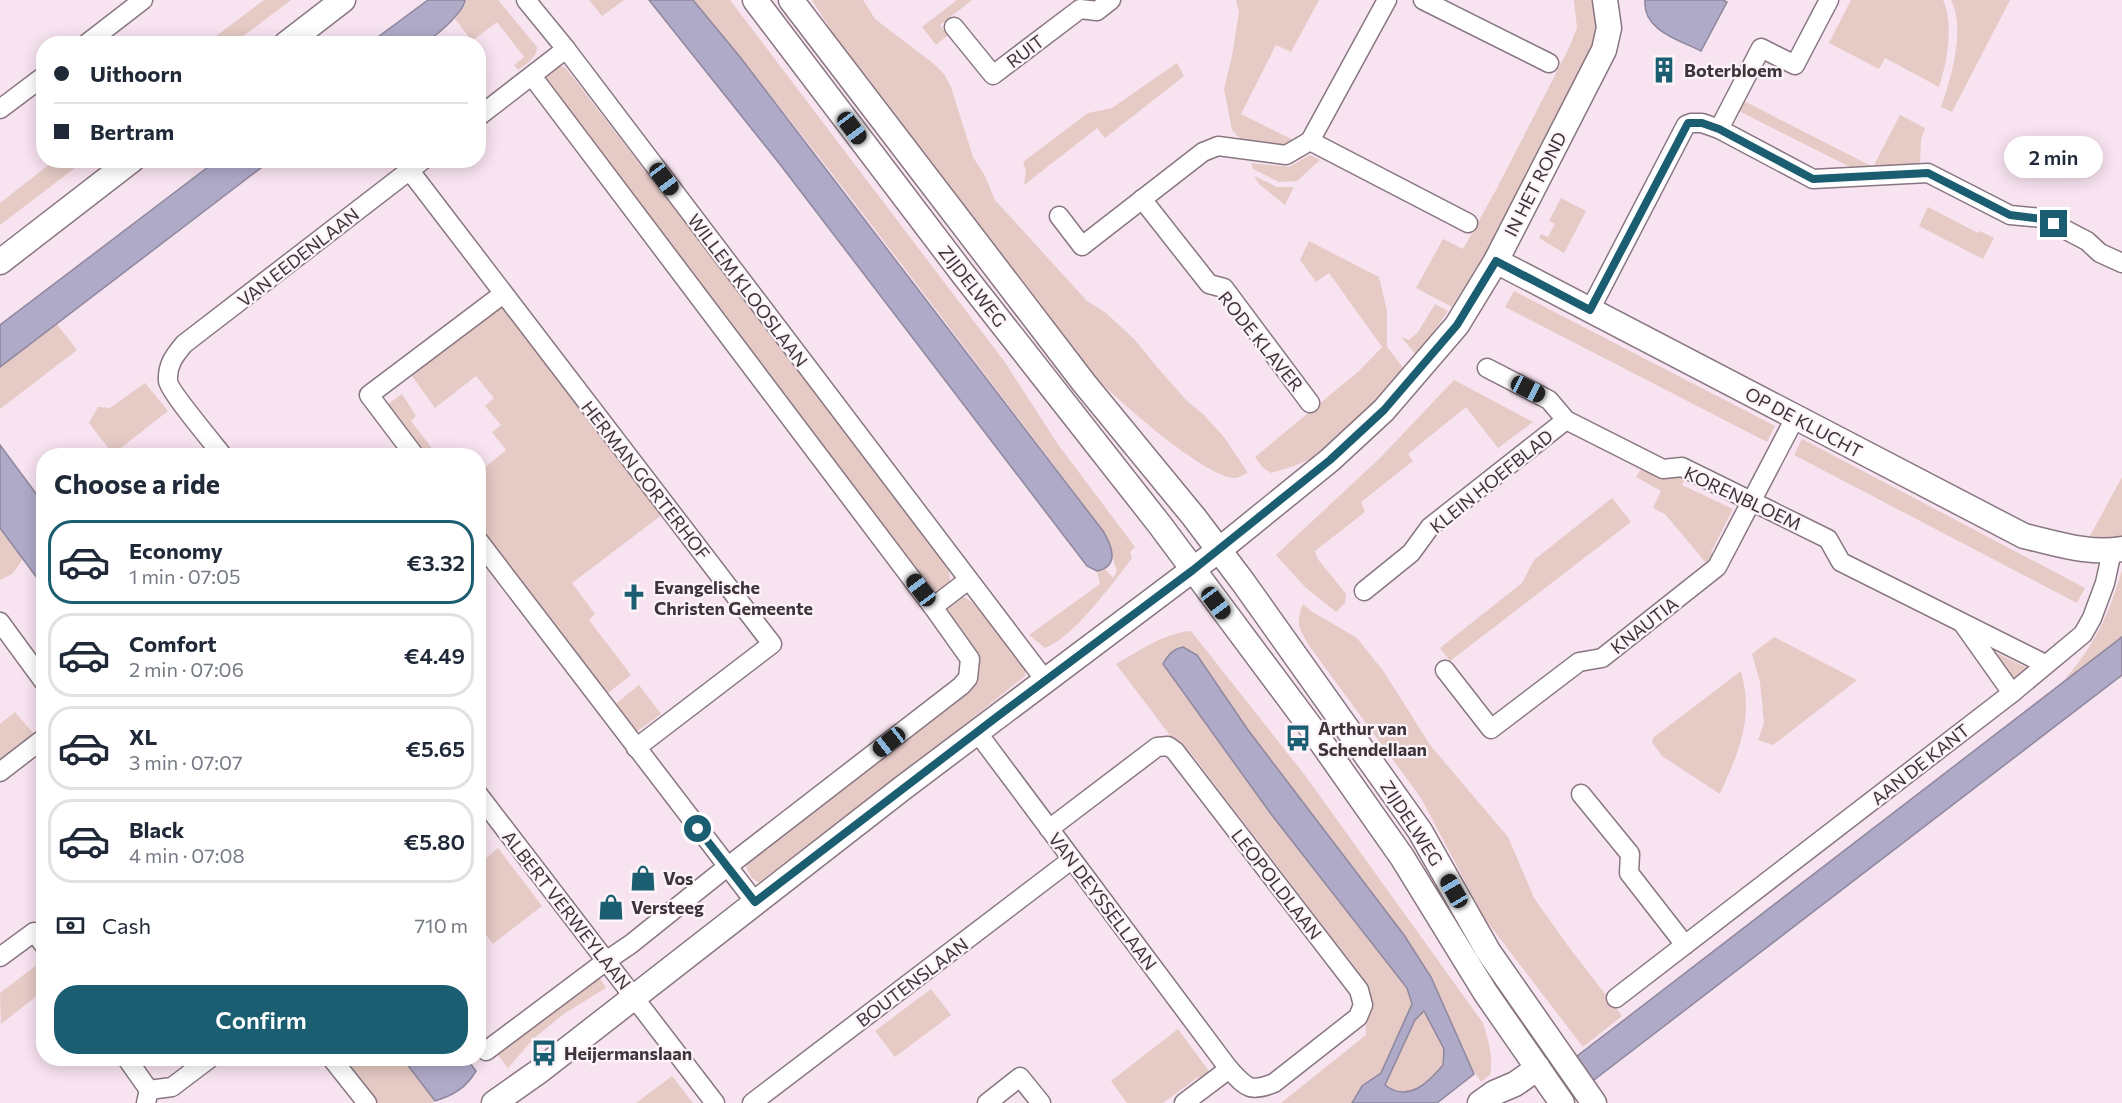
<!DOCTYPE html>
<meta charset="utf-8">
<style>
:root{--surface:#fff;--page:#f2f2f3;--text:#1f2937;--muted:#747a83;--line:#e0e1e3;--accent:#1b5e72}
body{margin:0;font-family:Commissioner,sans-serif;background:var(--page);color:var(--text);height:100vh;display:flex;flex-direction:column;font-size:22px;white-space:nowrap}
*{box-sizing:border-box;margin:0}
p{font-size:20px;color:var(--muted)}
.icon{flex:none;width:33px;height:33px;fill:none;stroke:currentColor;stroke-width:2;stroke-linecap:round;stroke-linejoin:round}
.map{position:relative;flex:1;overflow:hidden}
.panel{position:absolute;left:36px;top:448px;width:450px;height:618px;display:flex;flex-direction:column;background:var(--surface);border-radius:24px;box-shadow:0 3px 15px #0003}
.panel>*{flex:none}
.banner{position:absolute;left:36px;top:36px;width:450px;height:132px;border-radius:24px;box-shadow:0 3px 15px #0003;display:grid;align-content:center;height:132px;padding:0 18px;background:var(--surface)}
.end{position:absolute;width:27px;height:27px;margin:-14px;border:8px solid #1b5e72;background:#fff;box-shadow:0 0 0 3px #fff}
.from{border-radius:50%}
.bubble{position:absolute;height:42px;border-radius:21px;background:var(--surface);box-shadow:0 3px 15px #0003;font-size:20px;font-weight:600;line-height:42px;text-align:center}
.car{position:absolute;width:18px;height:36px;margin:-18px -9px;border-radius:8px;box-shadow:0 0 4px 2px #0007;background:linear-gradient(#222 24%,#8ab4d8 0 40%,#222 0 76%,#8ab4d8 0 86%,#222 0)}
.banner b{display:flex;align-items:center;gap:21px;height:57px;font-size:22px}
.banner b+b{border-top:2px solid var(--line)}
.banner i{width:15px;height:15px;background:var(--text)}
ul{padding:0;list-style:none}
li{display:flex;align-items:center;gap:18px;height:84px;margin:0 12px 9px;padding:0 6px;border:3px solid var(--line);border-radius:24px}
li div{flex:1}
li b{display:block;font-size:22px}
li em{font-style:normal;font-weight:600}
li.on{border-color:var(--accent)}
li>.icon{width:54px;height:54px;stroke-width:1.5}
h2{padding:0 18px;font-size:27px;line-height:72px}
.pay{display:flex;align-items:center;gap:15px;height:66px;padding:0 18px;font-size:22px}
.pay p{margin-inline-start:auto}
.cta{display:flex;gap:12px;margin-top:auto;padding:12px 18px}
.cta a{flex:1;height:69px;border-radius:24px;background:var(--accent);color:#fff;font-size:24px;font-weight:600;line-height:69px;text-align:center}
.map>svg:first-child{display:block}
.green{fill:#e5cac5}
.water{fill:#b0aac9;stroke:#8e879e;stroke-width:1.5;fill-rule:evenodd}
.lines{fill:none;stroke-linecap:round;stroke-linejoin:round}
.street-casing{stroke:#887681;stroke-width:21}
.secondary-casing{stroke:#887681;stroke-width:27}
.street{stroke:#fff;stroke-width:18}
.secondary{stroke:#fff;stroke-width:24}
.route{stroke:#1b5e72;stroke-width:8}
.labels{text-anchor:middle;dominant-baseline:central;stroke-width:4.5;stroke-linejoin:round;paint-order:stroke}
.street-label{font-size:18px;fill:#3d3539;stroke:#fdf4fa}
.poi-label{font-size:18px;font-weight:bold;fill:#3d3539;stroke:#fdf4fa;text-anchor:start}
</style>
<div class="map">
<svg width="2122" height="1103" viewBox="0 0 2122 1103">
<rect width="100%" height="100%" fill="#f8e3f0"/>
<g class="green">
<path d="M264,0H291L234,43H207Z"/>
<path d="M465,0H498L537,47C537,58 526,64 518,70L514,65L524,57L497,22L472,41L455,19L465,5Z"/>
<path d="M589,0H624L602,16Z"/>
<path d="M693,0H730L1004,361L1057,443L1135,547L1130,552L1132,558C1113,583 1073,638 1045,648L1029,635L1100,584L1097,571L1105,569L1113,578L1117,571L1112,557L1109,541L1075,493C949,328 826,160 693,0Z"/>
<path d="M812,0H863L875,19L934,64L944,74L951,87L973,157L985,176L995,200L1087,301L1106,313L1135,340L1156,366L1188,402L1203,414L1224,437L1248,473C1244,474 1239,478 1235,478C1203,478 1104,388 1081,363L859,75Z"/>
<path d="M957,0H972L940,25L948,35L936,45L922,27Z"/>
<path d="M1236,0H1319L1291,52L1276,45L1241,114L1295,141L1283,147L1242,141L1232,130L1224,89L1232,56L1239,12Z"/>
<path d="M1574,0H1596L1598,36L1503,225L1452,307L1416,288L1443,239L1463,249L1496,190L1568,50L1577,28Z"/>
<path d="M1851,0H1943C1954,22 1947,64 1939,87L1885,58L1879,69L1829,43Z"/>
<path d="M1951,0H2010L1952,112L1941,107C1951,79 1966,28 1951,0Z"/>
<path d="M1177,63L1184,76L1105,138L1097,128L1024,185L1026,170L1023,162L1088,113L1112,108Z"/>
<path d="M560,66L565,67C693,234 824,400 949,570L950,582L946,588L934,591L926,588L544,79Z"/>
<path d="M1744,101L1873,167L1900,115L1925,128L1921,139L1920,166L1852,168L1739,111Z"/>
<path d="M1310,155L1320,160L1297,181L1279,182L1253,169L1251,163L1289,167Z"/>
<path d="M55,160L84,161L0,225V203Z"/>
<path d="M1254,176L1277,187H1294L1285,205L1260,185Z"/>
<path d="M1561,198L1586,211L1564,253L1539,238L1541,234L1548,237L1555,224L1549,221Z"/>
<path d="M1928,207L1978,233L1980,231L1994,238L1983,259L1919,226Z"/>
<path d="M1309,241L1379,277L1387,311V347L1405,370L1383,395L1325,453L1294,466L1271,473L1263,468L1255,457L1359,371L1382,347L1329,273L1316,282L1300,260Z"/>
<path d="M1514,291L1775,426L1767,442L1505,307Z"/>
<path d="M499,300L663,514L572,583L595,614L589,620L631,675L604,696L479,533V466L482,470L506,450L492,432L501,425L485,406L494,398L476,376L435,408L407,369Z"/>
<path d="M1435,304L1448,311L1417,356L1401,337L1409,340L1418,332Z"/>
<path d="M56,323L77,350L0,409V367Z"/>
<path d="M1454,380L1533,422L1498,448L1466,407L1408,454L1413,461L1361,502L1365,512L1315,551L1317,558L1346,594L1345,603L1336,612L1305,587L1276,555L1381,457Z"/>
<path d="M145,383L168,411L113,454L89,423L98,407L110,408Z"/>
<path d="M402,394L416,416L411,421L438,456H420L383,408Z"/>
<path d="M1802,439L2085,588L2077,603L1794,455Z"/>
<path d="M1643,466L1686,477L1682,485L1733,509L1711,552L1719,556L1712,570L1665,514L1653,508L1661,491L1636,477Z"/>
<path d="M2122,477V538L2113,539L2090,536Z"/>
<path d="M1612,498L1631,522L1450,661L1440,648L1522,583L1534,560Z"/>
<path d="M0,528L23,559L12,574L0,580Z"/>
<path d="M2122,570V637L2061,684C2094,646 2108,618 2122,570Z"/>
<path d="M958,597H964L972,602L1018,655L1026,667L1025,676L796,860L762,885L751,877L746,867L748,857L970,688L979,674L977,660L947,618V609Z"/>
<path d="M1303,604L1311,611L1357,638L1384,672L1430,745L1508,837L1534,898L1568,946L1622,1016L1583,1047L1485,919L1421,798L1310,647C1299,628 1295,626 1303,604Z"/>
<path d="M1191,631L1304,774L1483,1023C1488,1040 1494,1057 1490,1075L1481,1082L1469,1064L1431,977L1404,935L1248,730L1197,655L1184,647C1173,649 1168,655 1163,664L1271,814L1407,988L1412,1004L1381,1073L1362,1086L1352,1103H1281L1366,1035L1365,990L1357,970L1189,751L1172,738L1116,664C1139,651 1164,633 1191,631Z"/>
<path d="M1774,637L1857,680L1773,745L1758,740L1764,723L1760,682L1752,654Z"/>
<path d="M1985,647L2035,672L2015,686Z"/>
<path d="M1741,671C1754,719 1739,751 1720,794L1662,756L1652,742L1653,738Z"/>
<path d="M639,685L661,714L635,733L613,708L617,703Z"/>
<path d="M15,712L33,733L29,740L0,762V724Z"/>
<path d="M498,848L542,906L493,944L479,926V864Z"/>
<path d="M38,964L43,971V991L1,1024L0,993Z"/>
<path d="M597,973L606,988L565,1013L534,1038L508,1068L495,1051Z"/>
<path d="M931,989L951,1015L895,1057L875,1031Z"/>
<path d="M1424,1010L1444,1049L1443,1065C1427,1084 1409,1103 1385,1085L1415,1020Z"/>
<path d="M1178,1029L1211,1074L1201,1082L1198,1077L1163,1103H1127L1111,1081Z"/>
<path d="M350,1059H403L435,1101L432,1103H375L349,1067Z"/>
<path d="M672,1076L693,1103H636Z"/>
</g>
<g class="water">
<path d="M428,0H465C464,12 434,39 423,43C415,46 382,44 370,43Z"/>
<path d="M649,0H693L740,57L1103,531C1112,546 1120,566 1097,571L1087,566L779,163Z"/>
<path d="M1645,0H1723L1727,2L1701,51C1679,40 1642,30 1645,0Z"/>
<path d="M216,161H270L0,367V325Z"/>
<path d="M0,445L43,503V586L0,528Z"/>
<path d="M2122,637V675L1590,1083L1572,1060Z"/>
<path d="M1183,647L1197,655L1248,730L1404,935L1431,977L1474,1074L1437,1103H1352L1362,1086L1381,1073L1412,1004L1407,988L1271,814L1163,664C1168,655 1173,649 1183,647ZM1424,1011L1444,1049L1443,1065C1428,1083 1408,1103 1385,1085L1415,1020Z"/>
<path d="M403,1059H467L476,1071C466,1088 454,1095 435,1101Z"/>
</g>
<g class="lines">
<g class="street-casing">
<g id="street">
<path d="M526,0L566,49L1045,680"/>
<path d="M1423,0L1549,63"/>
<path d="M954,27L993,75L1080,9L1097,11L1111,0"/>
<path d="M86,44L143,0"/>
<path d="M532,76L933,607L967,581"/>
<path d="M0,109L44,76"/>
<path d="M478,117L566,49"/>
<path d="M1719,129L1761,48L1795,65L1829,0"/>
<path d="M1310,141L1468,223"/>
<path d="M410,171L772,644L636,748"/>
<path d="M1142,199L1209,284L1224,288L1310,403"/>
<path d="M1059,216L1082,246L1203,152L1218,146L1286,155L1310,141L1387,0"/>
<path d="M1590,310L1686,125L1691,123H1702L1719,129L1813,179L1928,173L2010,215L2043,218L2087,241L2100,253L2122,263"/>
<path d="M1487,368L1549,400L1566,420L1663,469L1682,467L1828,539L1841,562L2039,661"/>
<path d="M223,456C214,444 169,391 168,381C167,365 174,356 184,344L423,160"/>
<path d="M415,456L369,395L503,294"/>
<path d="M478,540L755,902"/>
<path d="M1364,591L1411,553L1430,527L1566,420"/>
<path d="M0,622L44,682"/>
<path d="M1963,624L2012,693"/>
<path d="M1445,670L1491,729L1579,662L1602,658L1717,567L1795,418"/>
<path d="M977,732L1229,1069C1246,1087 1249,1093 1274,1083L1358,1017L1363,1005L1359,990L1175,751L1168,746L1157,747L1049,829"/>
<path d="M0,772L44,738"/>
<path d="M478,794L715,1103"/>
<path d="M1581,794L1630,854L1629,873L1685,945"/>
<path d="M0,957L34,932L44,945"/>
<path d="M1616,998L2012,693L2083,634L2092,618L2105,583L2112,551"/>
<path d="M486,1051L606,961L631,944L727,867L961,686L968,678L970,659L933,607"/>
<path d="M127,1059L149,1090"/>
<path d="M332,1059L367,1103"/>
<path d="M146,1103L149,1090L172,1087L209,1059"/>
<path d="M752,1103L1071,860"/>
<path d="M987,1103L1020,1077L1041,1103"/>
<path d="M1184,1103L1229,1069"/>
</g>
</g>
<g class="secondary-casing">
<g id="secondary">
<path d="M755,0L963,274L1160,525L1312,729L1402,857L1485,992L1562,1103"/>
<path d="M791,0L1084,383L1194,517L1243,582L1420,831L1488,951L1594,1103"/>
<path d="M286,44L343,0"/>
<path d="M1496,261L2024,536C2055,543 2090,555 2122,549"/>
<path d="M0,262L132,160"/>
<path d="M494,1103L538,1072L904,787L1219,550L1330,460L1384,410L1457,325L1496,261L1604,50L1609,28L1605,0"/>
<path d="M1480,1103L1494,1093L1515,1084L1538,1068"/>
</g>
</g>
<use href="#street" class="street"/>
<use href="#secondary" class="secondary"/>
</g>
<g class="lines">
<path class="route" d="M698,829L755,902L998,716L1193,570L1330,460L1384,410L1457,325L1496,261L1590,310L1688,123H1702L1719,129L1813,179L1928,173L2010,215L2043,219L2054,224"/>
</g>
<defs>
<g id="building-bare" transform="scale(2.07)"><path d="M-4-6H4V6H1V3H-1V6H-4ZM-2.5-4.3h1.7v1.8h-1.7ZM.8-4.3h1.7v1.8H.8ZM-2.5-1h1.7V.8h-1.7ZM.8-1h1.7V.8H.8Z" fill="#1b5e72" stroke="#fdf4fa" stroke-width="2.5" paint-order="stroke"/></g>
<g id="church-bare" transform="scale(2.07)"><path d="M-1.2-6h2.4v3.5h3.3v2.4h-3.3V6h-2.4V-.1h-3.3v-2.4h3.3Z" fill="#1b5e72" stroke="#fdf4fa" stroke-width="2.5" paint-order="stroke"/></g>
<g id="bus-bare" transform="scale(2.07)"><path d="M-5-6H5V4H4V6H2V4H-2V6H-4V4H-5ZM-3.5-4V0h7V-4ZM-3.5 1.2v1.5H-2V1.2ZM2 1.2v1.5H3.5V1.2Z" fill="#1b5e72" stroke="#fdf4fa" stroke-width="2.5" paint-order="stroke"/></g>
<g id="shop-bare" transform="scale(2.07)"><path d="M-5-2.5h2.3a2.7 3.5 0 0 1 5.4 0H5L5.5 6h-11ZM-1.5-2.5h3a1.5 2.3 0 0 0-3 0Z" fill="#1b5e72" stroke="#fdf4fa" stroke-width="2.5" paint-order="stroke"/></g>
</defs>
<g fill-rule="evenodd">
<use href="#building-bare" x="1664" y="70"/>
<use href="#church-bare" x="634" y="597"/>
<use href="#bus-bare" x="1298" y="738"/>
<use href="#shop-bare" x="643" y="878"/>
<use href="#shop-bare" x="611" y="907"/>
<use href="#bus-bare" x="544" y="1053"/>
</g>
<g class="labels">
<g class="street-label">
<text transform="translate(1025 51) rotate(-37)">RUIT</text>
<text transform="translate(1535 184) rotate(-63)">IN HET ROND</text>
<text transform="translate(298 257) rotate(-38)">VAN EEDENLAAN</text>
<text transform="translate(973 286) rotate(52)">ZIJDELWEG</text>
<text transform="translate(748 290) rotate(53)">WILLEM KLOOSLAAN</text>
<text transform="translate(1261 341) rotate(51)">RODE KLAVER</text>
<text transform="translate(1804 422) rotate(28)">OP DE KLUCHT</text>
<text transform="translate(646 480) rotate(52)">HERMAN GORTERHOF</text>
<text transform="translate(1491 481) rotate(-39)">KLEIN HOEFBLAD</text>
<text transform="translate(1743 498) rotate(25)">KORENBLOEM</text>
<text transform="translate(1644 625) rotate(-38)">KNAUTIA</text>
<text transform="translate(1920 764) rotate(-38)">AAN DE KANT</text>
<text transform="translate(1412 823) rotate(57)">ZIJDELWEG</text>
<text transform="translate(1277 884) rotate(52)">LEOPOLDLAAN</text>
<text transform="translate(1103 901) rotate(53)">VAN DEYSSELLAAN</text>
<text transform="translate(567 910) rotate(52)">ALBERT VERWEYLAAN</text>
<text transform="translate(912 982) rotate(-37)">BOUTENSLAAN</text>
</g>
<g class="poi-label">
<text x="1684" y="70">Boterbloem</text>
<text x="654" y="587">Evangelische<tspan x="654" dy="21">Christen Gemeente</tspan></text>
<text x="1318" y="728">Arthur van<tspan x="1318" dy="21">Schendellaan</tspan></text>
<text x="663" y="878">Vos</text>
<text x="631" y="907">Versteeg</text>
<text x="564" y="1053">Heijermanslaan</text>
</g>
</g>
</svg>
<i class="end from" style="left:698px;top:829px"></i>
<i class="end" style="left:2054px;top:224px"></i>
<div class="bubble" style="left:2004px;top:136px;width:99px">2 min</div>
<i class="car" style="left:852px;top:128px;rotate:143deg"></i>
<i class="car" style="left:664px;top:179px;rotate:143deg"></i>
<i class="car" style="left:1528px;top:389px;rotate:117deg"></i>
<i class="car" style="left:921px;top:590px;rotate:323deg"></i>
<i class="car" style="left:1216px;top:603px;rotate:143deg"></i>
<i class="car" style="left:889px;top:742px;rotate:232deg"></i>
<i class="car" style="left:1454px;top:891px;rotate:330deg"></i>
<div class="banner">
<b><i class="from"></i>Uithoorn</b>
<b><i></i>Bertram</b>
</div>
<section class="panel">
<h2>Choose a ride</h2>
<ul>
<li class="on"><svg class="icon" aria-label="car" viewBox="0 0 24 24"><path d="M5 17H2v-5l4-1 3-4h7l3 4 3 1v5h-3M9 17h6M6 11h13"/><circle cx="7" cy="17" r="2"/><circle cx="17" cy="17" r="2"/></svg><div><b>Economy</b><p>1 min · 07:05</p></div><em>€3.32</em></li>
<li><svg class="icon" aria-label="car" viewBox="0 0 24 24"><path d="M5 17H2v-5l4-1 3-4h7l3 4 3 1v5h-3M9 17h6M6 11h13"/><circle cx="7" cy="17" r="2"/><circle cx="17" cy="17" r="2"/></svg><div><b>Comfort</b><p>2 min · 07:06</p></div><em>€4.49</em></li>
<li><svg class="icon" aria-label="car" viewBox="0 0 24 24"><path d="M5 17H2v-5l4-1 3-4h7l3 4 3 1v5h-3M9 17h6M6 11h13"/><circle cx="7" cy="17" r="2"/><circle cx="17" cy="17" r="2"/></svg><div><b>XL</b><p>3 min · 07:07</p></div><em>€5.65</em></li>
<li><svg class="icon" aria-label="car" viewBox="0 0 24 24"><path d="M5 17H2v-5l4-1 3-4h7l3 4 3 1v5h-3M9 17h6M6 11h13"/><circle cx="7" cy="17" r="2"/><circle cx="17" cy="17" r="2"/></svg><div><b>Black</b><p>4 min · 07:08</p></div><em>€5.80</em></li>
</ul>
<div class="pay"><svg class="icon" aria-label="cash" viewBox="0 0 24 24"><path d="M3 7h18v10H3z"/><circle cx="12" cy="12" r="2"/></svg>Cash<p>710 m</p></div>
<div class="cta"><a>Confirm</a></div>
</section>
</div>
